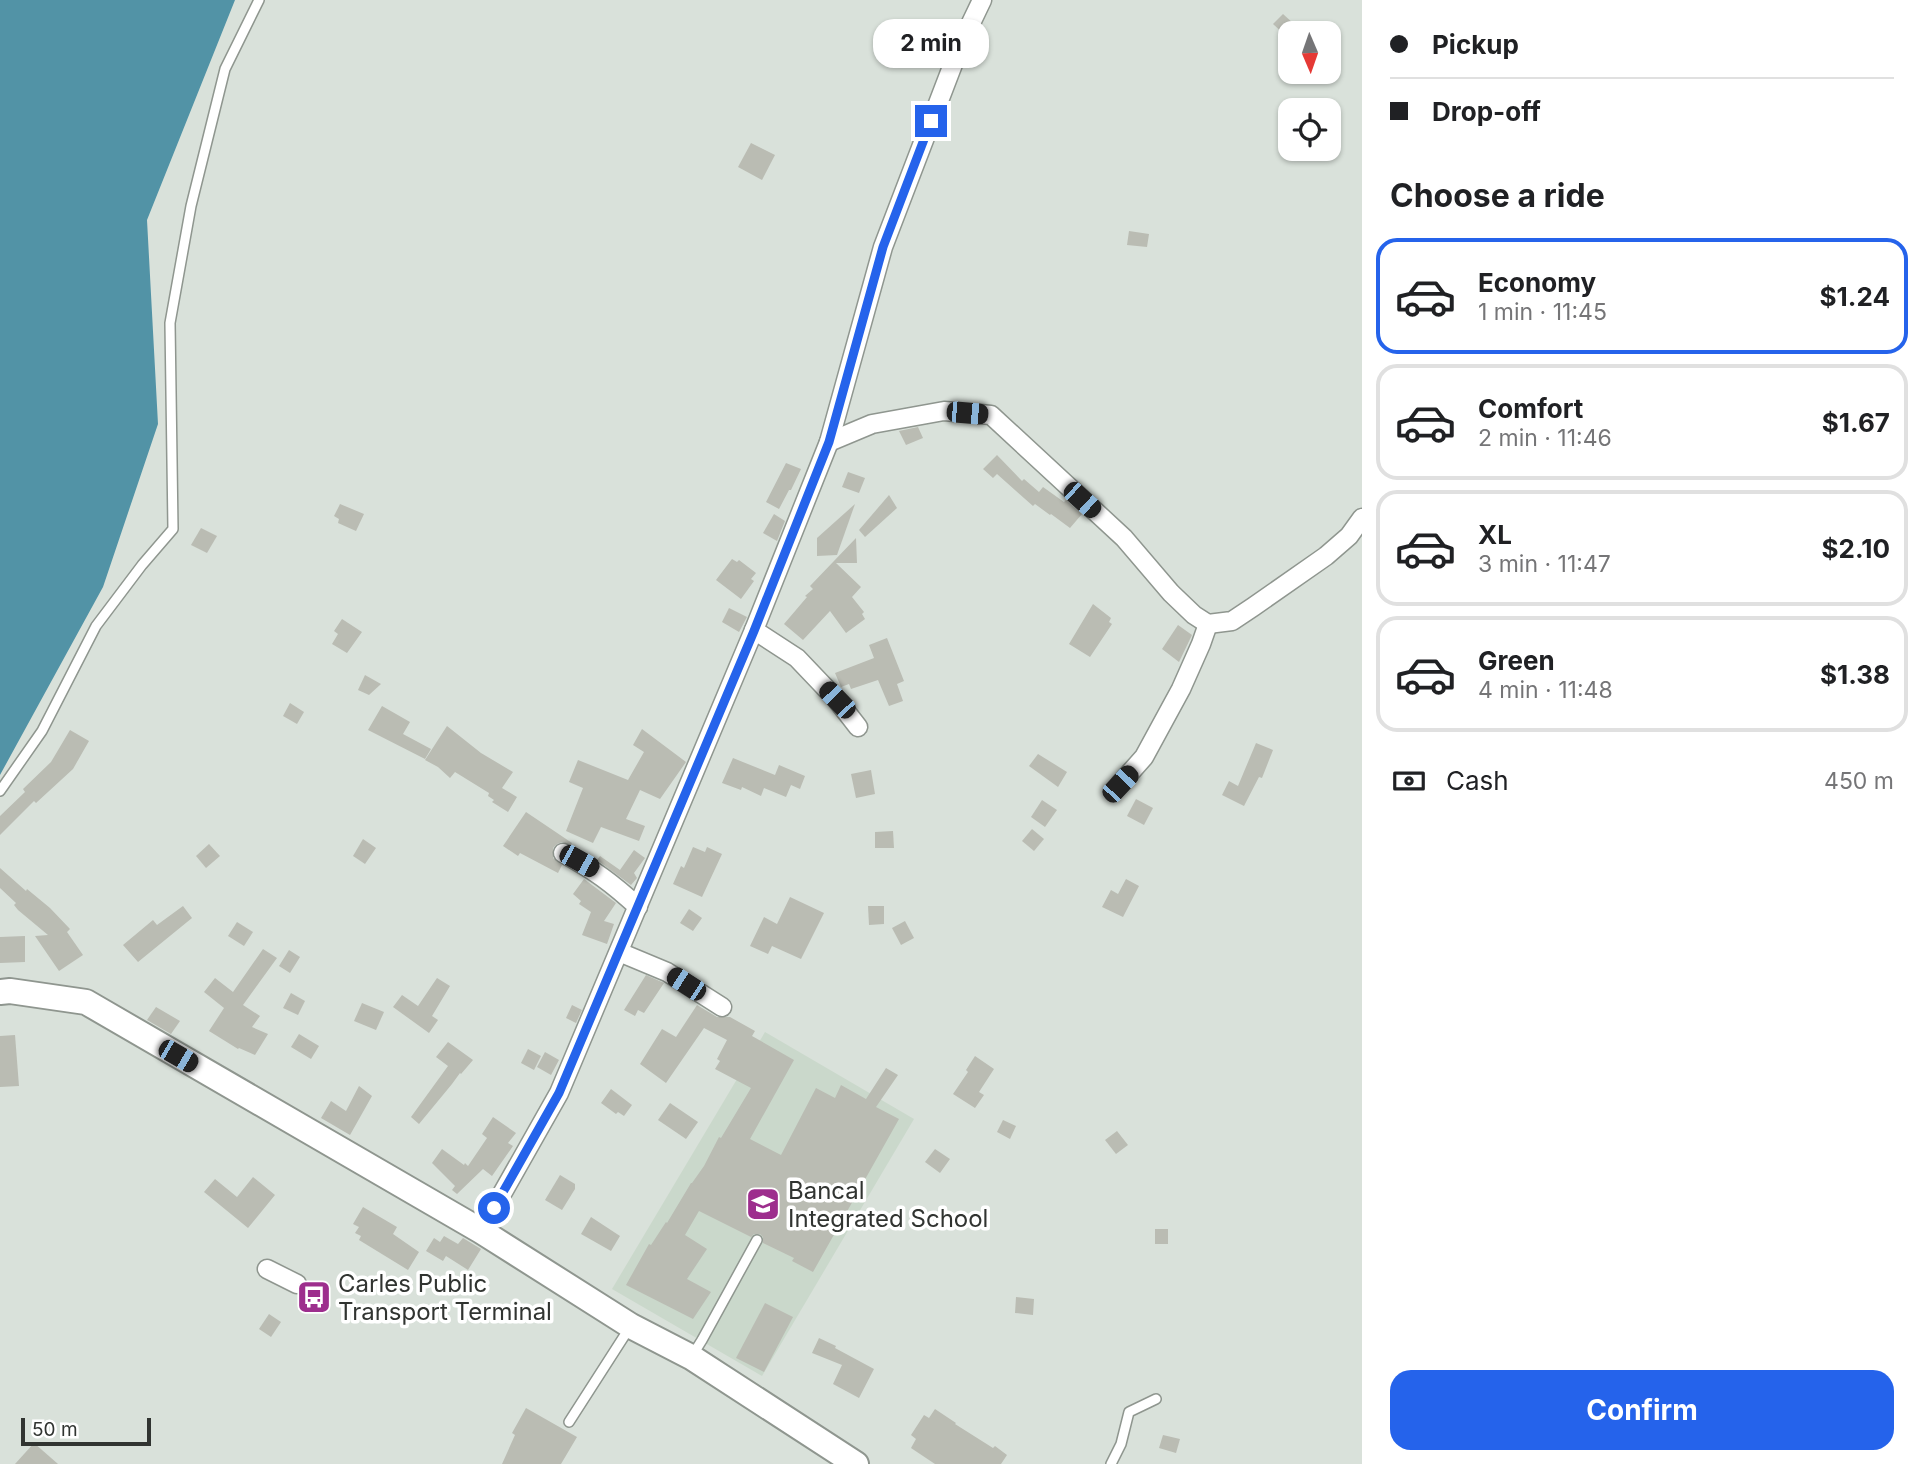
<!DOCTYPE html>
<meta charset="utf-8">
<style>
:root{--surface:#fff;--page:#f2f2f2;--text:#202124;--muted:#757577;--line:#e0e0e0;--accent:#2563eb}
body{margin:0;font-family:Inter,sans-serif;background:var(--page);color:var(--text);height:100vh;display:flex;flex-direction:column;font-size:26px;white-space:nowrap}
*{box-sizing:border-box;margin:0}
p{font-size:23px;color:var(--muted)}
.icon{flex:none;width:38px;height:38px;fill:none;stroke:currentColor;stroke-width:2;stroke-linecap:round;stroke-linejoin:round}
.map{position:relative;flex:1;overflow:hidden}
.details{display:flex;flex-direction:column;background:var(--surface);width:560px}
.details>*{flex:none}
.banner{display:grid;align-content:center;height:154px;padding:0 28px;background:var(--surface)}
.needle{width:46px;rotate:178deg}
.tools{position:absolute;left:1278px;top:21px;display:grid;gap:14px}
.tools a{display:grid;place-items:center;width:63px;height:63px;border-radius:14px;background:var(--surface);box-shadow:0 2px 5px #0004;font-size:35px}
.scale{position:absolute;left:21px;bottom:18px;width:130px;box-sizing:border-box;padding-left:7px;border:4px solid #313431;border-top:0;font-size:19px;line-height:24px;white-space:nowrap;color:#313431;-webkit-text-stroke:5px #fff;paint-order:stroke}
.end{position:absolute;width:32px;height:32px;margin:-16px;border:9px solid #2563eb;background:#fff;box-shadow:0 0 0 4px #fff}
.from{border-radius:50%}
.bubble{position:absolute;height:49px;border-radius:21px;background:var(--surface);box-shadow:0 2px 5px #0004;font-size:23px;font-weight:700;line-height:49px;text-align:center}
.car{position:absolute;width:21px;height:42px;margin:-21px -10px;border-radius:9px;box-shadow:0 0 5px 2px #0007;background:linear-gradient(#222 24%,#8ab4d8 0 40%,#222 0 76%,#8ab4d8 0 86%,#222 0)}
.banner b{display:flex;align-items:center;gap:24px;height:66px;font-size:26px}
.banner b+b{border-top:2px solid var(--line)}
.banner i{width:18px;height:18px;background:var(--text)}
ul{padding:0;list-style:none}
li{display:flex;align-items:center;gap:21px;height:116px;margin:0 14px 10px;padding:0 14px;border:4px solid var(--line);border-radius:21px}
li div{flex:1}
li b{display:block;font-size:26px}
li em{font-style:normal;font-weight:700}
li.current{border-color:var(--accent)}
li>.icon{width:63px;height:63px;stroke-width:1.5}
h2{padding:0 28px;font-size:32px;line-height:84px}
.pay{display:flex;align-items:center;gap:18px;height:77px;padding:0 28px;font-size:26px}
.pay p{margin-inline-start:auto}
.action{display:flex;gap:14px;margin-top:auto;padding:14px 28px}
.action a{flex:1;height:80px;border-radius:21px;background:var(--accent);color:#fff;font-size:28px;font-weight:700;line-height:80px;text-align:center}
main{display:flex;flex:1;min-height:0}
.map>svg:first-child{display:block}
.built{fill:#cad8cb}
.water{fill:#5293a6}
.building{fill:#babcb3}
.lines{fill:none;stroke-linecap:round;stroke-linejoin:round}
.lane-casing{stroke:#8f968f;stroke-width:12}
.street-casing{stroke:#8f968f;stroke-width:21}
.secondary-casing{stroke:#8f968f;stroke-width:28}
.lane{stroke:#fff;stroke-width:9}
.street{stroke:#fff;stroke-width:18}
.secondary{stroke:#fff;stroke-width:24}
.route{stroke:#2563eb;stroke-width:9}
.labels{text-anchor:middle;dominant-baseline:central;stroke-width:7;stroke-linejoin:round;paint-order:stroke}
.poi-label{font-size:24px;fill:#313431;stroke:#fff;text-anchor:start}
</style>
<main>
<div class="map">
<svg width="1362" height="1464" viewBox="0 0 1362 1464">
<rect width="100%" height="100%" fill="#d9e1da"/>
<path class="built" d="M765,1032L914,1119L762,1376L612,1289Z"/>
<path class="water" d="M0,0H235L147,220L158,424L103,587L0,775Z"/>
<g class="building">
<path d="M1283,14L1294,24L1285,35L1273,24Z"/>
<path d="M751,143L775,155L762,180L738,167Z"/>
<path d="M1129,231L1149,234L1147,247L1127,245Z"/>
<path d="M918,427L923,438L906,445L899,431Z"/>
<path d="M997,455L1022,481L1024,479L1039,492L1043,487L1064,502L1066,500L1082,514L1070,528L1051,514L1050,515L1035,504L1033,506L997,474L993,478L983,469Z"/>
<path d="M786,463L801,469L791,490H789L779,509L766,502Z"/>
<path d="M848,472L865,478L859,493L842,487Z"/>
<path d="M889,495L897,508L865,537L859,530Z"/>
<path d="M340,504L364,514L356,531L338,523L339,519L334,516Z"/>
<path d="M855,504L837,555L817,556V538Z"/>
<path d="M774,514L785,521L777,541L763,533Z"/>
<path d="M201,528L217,536L207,553L191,545Z"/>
<path d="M856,538L857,563H836L861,587L852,597L864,612L862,614L865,619L846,633L830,611L803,640L784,624L807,597L805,596L813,589L810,586Z"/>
<path d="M732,559L737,562L739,560L756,573L751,579L754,581L741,599L716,580Z"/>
<path d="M1093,604L1111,618L1109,622L1112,624L1090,657L1069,644Z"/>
<path d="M729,608L747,617L739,632L722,622Z"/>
<path d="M342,619L362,632L347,653L332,644L338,634L334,631Z"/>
<path d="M1178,625L1192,635L1179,662L1162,649Z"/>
<path d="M887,638L904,681L897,684L903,701L889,706L878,680L851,689L849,684L841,687L835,673L874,658L869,645Z"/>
<path d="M365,675L381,684L369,695L358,690Z"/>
<path d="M290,703L304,712L297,724L283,716Z"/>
<path d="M382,706L410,722L403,734L431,749L425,759L368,730Z"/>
<path d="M447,726L481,753L513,772L502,788L517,797L508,812L492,802L494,800L488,796L489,793L455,772L450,778L438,767L425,760Z"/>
<path d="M642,729L686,762L660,799L640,790L626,819L645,826L639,841L601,827L593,843L566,831L583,788L569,782L578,760L628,780L644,752L633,745Z"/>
<path d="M70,730L89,741L73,769L36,803L34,801L0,835V816L25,792L23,789L51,762Z"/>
<path d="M1256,743L1273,750L1262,778L1259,777L1244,806L1222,795L1229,781L1238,786Z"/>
<path d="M1038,754L1067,772L1058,787L1029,766Z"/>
<path d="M733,758L775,775L779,765L805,776L800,789L791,785L786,797L764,788L761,796L742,787L741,790L722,783Z"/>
<path d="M871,770L875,794L856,798L851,774Z"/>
<path d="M1136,799L1153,808L1144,825L1127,816Z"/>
<path d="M1042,800L1057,810L1045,827L1031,817Z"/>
<path d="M526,812L572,843L571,845L562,842L557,844L553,848V858L562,865L558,873L520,853L518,856L503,846Z"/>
<path d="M1032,829L1044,839L1034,851L1022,841Z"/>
<path d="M893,831L894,848H875V832Z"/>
<path d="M363,839L376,848L365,864L353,856Z"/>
<path d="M209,844L220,856L206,868L196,856Z"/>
<path d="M693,847L705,852L707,847L722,854L702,897L673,884L681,866L684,868Z"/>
<path d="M634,850L645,858L634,873L637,878L631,885L597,860L600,856L620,870Z"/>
<path d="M0,868L26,891L27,889L50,908L70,929L67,932L83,955L59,971L35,936L48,935L18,910L14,905L16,903L0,888Z"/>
<path d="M584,879L616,903L604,921L614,924L607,944L582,935L591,912L579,904L581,901L573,894Z"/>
<path d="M1126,879L1139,886L1123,917L1102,907L1111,890L1118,894Z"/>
<path d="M790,897L824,913L801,959L772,946L768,954L750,946L764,917L777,924Z"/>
<path d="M183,906L192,918L138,962L123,945L153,920L157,925Z"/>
<path d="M868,906H884V924L869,925Z"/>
<path d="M689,909L702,918L693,931L680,923Z"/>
<path d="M905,921L914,938L901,945L892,928Z"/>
<path d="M237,922L253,932L244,946L228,936Z"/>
<path d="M25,936V962L0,963V937Z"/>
<path d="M263,949L277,958L243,1005L260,1016L252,1027L268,1034L255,1055L239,1048L238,1049L209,1031L224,1008L204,992L215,978L233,992Z"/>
<path d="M289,950L300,957L290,973L279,966Z"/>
<path d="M646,975L664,983L644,1013L638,1010L635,1016L624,1010Z"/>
<path d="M437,978L450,986L432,1016L438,1020L429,1033L393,1007L402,995L418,1006Z"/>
<path d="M291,993L305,1001L298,1015L283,1008Z"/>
<path d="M362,1003L384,1012L376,1030L354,1021Z"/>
<path d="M572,1005L582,1010L576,1023L566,1018Z"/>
<path d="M697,1005L717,1017H730L755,1031L752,1036L794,1060L750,1139L781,1155L816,1088L835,1098L841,1085L866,1099L886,1068L898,1075L876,1107L899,1119L813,1272L792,1261L794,1258L763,1243V1237L760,1234H754L751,1237L699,1211L685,1235L707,1249L687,1279L711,1292L693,1319L626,1285L649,1244L651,1245L666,1222L667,1223L691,1183H692L704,1166L719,1137L721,1138L751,1088L715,1069L720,1061L717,1059L727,1040L704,1028L666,1083L640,1064L662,1029L676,1037Z"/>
<path d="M156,1007L180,1021L171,1034L147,1020Z"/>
<path d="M299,1034L319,1046L311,1059L291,1047Z"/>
<path d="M15,1035L19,1086L0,1087V1036Z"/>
<path d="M448,1042L473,1060L461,1074L460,1073L452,1084L419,1124L411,1117L448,1066L436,1057Z"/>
<path d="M528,1049L541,1056L534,1070L521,1063Z"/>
<path d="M545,1052L559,1060L551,1075L537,1067Z"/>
<path d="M975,1056L994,1069L979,1092L984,1095L975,1108L953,1094L968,1072L966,1070Z"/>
<path d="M359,1086L372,1096L350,1135L321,1118L331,1101L346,1111Z"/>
<path d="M611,1089L632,1105L624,1116L618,1112L616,1114L601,1103Z"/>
<path d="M670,1103L698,1122L686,1139L658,1120Z"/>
<path d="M493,1117L516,1133L508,1143L513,1146L492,1176L483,1169L457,1194L452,1190L455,1186L432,1163L442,1149L464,1165L465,1163L468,1166L487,1138L482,1134Z"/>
<path d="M1003,1120L1016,1126L1010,1139L997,1132Z"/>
<path d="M1117,1131L1128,1145L1116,1154L1105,1140Z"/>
<path d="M935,1149L950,1159L940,1173L925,1162Z"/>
<path d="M560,1175L575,1184V1189L562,1210L545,1200Z"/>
<path d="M253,1177L275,1195L248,1228L204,1192L215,1179L237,1197Z"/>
<path d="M363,1207L397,1227L393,1234L419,1252L408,1270L359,1240L361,1236L355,1233L359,1227L353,1224Z"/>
<path d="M591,1217L620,1236L611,1251L581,1234Z"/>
<rect x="1155" y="1229" width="13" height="15"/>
<path d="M444,1236L458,1244L463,1238L481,1249L468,1270L446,1256L443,1261L426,1251L434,1238L440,1242Z"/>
<path d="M1016,1297L1034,1299L1033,1315L1015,1313Z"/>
<path d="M765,1303L793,1317L764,1372L736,1358Z"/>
<path d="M269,1314L281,1322L271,1337L259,1329Z"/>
<path d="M819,1338L836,1346L835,1348L874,1369L859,1398L833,1384L842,1365L812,1353Z"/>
<path d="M526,1408L577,1437L561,1464H502L515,1435L512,1433Z"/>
<path d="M935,1409L956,1423L955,1424L993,1448L995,1446L1007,1455L1001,1464H935L911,1448L916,1439L911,1435L924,1415L929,1418Z"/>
<path d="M1163,1435L1180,1439L1176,1453L1159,1448Z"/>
<path d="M34,1443L58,1464H15Z"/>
</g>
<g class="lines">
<g class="lane-casing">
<g id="lane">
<path d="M0,791L42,731L96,626L142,565L173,529L170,323L191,206L225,69L259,0"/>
<path d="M692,1356L702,1340L757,1240"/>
<path d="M569,1422L630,1327"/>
<path d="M1111,1464L1121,1444L1129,1412L1156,1399"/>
</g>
</g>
<g class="street-casing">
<g id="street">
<path d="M829,442L872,424L944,411L991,415L1124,538L1171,593L1194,615L1208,624L1232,621L1253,607L1326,556L1349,536L1362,518"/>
<path d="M754,630L797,658L837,700L858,727"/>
<path d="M1120,784L1144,757L1181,689L1201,644L1208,624"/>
<path d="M563,853C594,870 612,883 638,907"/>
<path d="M619,952L667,972L722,1007"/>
<path d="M481,1231L559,1093L754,630L829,442L883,247L960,46L982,0"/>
<path d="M267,1269L297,1284"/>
</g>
</g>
<g class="secondary-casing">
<path id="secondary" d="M0,992L10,991L86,1002L481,1231L631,1326L691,1357L856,1464"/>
</g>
<use href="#lane" class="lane"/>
<use href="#street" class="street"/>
<use href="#secondary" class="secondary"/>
</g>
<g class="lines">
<path class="route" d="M494,1208L559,1093L754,631L829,442L883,247L931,121"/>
</g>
<defs>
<g id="school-square" transform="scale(1.75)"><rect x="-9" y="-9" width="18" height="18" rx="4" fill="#9d2e8d" stroke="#fff"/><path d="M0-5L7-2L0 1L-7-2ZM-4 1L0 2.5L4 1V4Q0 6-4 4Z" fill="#fff"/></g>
<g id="bus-square" transform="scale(1.75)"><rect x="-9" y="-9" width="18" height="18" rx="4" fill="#9d2e8d" stroke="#fff"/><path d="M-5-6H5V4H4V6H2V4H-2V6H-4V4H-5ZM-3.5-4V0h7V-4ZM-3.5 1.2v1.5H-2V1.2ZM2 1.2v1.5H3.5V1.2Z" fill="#fff"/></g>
</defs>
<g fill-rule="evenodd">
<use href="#school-square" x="763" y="1204"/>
<use href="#bus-square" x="314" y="1297"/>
</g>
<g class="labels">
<g class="poi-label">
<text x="788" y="1190">Bancal<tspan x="788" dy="28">Integrated School</tspan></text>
<text x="338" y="1283">Carles Public<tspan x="338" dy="28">Transport Terminal</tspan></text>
</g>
</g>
</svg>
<div class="tools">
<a><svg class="needle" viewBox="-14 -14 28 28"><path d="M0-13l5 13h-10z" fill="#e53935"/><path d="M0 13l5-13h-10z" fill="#757577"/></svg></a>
<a><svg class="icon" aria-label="locate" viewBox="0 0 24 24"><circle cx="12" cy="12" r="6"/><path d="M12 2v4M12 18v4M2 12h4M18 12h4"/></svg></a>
</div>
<div class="scale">50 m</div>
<i class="end from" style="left:494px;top:1208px"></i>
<i class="end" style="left:931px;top:121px"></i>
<div class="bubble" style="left:873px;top:19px;width:116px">2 min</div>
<i class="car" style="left:967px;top:413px;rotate:95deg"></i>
<i class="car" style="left:1082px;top:500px;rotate:132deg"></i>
<i class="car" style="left:837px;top:700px;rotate:316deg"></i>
<i class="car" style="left:1120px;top:784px;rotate:43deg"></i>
<i class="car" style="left:579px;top:861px;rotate:119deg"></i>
<i class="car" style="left:686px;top:984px;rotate:303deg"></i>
<i class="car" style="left:178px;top:1056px;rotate:120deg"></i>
</div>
<section class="details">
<div class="banner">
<b><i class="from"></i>Pickup</b>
<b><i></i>Drop-off</b>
</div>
<h2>Choose a ride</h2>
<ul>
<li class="current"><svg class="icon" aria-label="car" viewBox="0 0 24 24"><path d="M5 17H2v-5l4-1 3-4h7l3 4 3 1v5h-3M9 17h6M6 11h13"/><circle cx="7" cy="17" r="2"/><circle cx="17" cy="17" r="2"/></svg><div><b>Economy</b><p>1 min · 11:45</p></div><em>$1.24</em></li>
<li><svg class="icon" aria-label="car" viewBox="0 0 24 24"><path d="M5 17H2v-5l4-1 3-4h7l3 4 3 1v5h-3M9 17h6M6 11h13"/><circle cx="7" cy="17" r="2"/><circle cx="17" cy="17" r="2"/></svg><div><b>Comfort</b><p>2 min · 11:46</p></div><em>$1.67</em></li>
<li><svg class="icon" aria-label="car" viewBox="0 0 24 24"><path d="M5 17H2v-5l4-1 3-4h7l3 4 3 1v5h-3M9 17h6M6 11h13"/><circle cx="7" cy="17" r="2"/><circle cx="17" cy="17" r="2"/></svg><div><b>XL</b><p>3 min · 11:47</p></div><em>$2.10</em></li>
<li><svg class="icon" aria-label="car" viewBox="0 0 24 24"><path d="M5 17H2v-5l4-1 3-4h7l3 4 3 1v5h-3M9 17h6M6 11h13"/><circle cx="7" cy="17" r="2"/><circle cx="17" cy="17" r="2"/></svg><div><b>Green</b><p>4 min · 11:48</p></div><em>$1.38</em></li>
</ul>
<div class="pay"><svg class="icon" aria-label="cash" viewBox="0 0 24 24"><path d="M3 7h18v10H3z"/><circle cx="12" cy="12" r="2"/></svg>Cash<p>450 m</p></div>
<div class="action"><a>Confirm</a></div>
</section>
</main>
